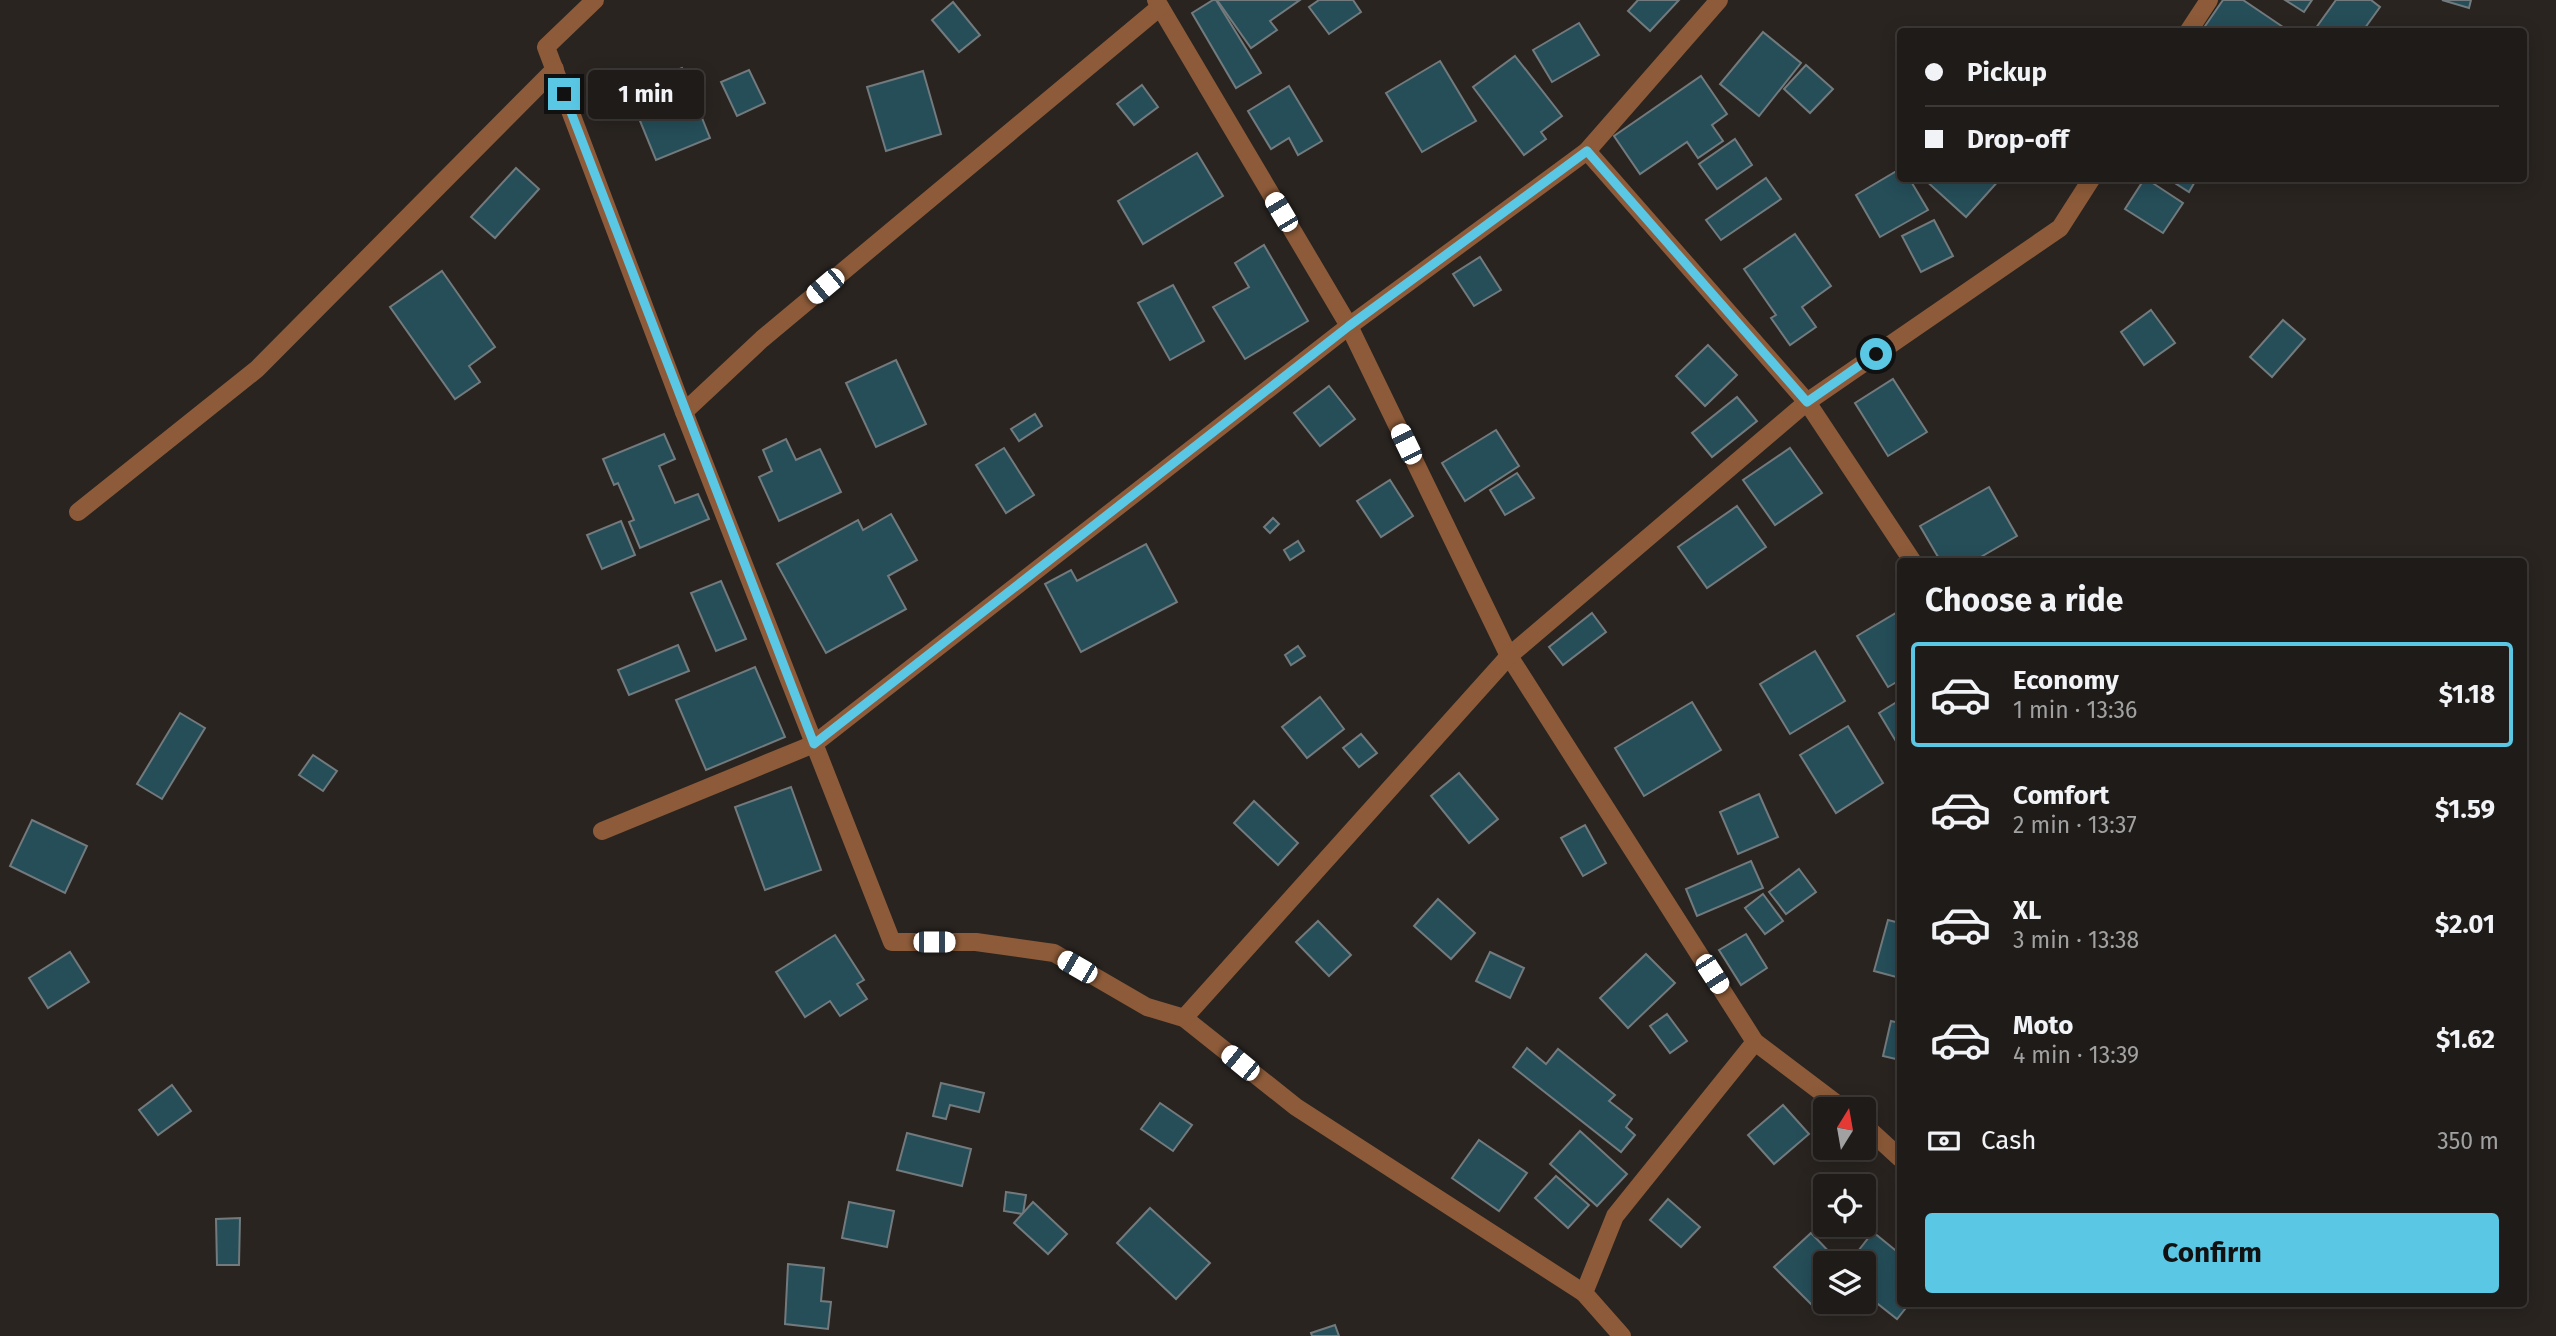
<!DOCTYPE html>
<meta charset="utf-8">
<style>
:root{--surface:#1f1b18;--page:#2c2825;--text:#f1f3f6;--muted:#a1a1a2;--line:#3c3937;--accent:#5ac8e5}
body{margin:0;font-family:"Fira Sans",sans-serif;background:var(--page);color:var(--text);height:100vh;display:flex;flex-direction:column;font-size:26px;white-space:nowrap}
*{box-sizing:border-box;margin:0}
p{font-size:23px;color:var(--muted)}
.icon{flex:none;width:38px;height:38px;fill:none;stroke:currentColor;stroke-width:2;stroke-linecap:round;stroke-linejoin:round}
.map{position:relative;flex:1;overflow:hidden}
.side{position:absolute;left:1897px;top:558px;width:630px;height:749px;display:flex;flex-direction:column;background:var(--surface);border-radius:7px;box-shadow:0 4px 18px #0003,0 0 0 2px var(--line)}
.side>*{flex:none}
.banner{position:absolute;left:1897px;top:28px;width:630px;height:154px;border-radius:7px;box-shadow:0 4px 18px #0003,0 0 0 2px var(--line);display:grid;align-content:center;height:154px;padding:0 28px;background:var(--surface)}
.needle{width:46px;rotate:11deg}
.buttons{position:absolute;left:1813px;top:1097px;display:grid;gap:14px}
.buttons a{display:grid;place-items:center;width:63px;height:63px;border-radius:7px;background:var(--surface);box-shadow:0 4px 18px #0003,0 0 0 2px var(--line);font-size:35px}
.end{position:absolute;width:32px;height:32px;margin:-16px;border:9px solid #5ac8e5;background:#111;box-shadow:0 0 0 4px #111}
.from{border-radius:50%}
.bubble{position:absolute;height:49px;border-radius:7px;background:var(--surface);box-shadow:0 4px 18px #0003,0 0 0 2px var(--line);font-size:23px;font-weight:700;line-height:49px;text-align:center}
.car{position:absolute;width:21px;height:42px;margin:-21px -10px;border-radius:9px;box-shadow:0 0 5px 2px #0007;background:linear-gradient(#fff 24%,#345 0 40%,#fff 0 76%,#345 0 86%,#fff 0)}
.banner b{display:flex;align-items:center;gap:24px;height:66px;font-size:26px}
.banner b+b{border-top:2px solid var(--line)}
.banner i{width:18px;height:18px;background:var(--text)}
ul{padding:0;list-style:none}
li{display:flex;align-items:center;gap:21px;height:105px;margin:0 14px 10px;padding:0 14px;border:4px solid transparent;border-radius:7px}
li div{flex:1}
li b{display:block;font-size:26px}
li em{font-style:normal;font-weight:700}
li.current{border-color:var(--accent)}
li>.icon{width:63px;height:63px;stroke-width:1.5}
h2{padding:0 28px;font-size:32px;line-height:84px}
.pay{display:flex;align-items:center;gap:18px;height:77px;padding:0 28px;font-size:26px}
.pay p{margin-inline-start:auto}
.button{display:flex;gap:14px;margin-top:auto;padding:14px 28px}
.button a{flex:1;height:80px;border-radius:7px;background:var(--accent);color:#111;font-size:28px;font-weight:700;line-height:80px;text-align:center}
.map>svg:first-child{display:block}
.building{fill:#254e59;stroke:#727a7d;stroke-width:2}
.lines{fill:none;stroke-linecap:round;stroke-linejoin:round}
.street{stroke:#8d5b39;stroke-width:18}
.route{stroke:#5ac8e5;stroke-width:9}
</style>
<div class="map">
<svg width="2556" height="1336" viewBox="0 0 2556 1336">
<rect width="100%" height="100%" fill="#292420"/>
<g class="building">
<path d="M1213,0H1216L1261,73L1236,88L1192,13Z"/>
<path d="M1217,0H1300L1270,21L1277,30L1251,48Z"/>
<path d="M1319,0H1353L1361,12L1329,34L1309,7Z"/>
<path d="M1638,0H1679L1650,31L1628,11Z"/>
<path d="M2223,0H2243L2286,29L2201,32Z"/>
<path d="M2285,0H2312L2304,12Z"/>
<path d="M2336,0H2371L2380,7L2362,32H2313Z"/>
<path d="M2442,0H2471L2469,8Z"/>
<path d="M953,2L980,35L959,52L932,20Z"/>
<path d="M1579,23L1599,55L1552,82L1533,50Z"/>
<path d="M1763,32L1801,63L1759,116L1720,84Z"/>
<path d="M1515,56L1562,116L1541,132L1546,139L1524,155L1473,87Z"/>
<path d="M1440,61L1476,121L1422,152L1386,93Z"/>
<path d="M1806,65L1833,89L1810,113L1784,89Z"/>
<path d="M682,68L710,138L656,160L627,89Z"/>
<path d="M749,70L765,103L737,116L721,82Z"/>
<path d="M923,71L941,134L886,151L867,87Z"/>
<path d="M1701,76L1727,114L1712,125L1723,141L1698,158L1687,142L1640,174L1614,136Z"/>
<path d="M1142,85L1158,107L1134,125L1117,104Z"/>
<path d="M1289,86L1322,141L1298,155L1289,138L1271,149L1248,111Z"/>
<path d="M1735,139L1752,165L1717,189L1699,164Z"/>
<path d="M1197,153L1223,196L1143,244L1118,201Z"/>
<path d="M516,168L539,189L495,238L471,217Z"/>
<path d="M1900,169V178H1909L1928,210L1880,237L1856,195Z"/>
<path d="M1766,178L1781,199L1721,240L1706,220Z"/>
<path d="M1923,178H2001L1966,217Z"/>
<path d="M2145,178L2183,203L2163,233L2125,209Z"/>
<path d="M2167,178H2197L2189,192Z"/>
<path d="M1934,220L1953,256L1921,272L1902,236Z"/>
<path d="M1795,234L1831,286L1802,307L1816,327L1790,345L1771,318L1776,315L1744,269Z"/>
<path d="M1264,245L1308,321L1245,359L1213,307L1249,287L1235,263Z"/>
<path d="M1480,257L1501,290L1474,306L1453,274Z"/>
<path d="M442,271L495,347L469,366L480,382L455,399L390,307Z"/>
<path d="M1173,285L1204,341L1170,360L1138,303Z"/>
<path d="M2151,310L2175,343L2144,365L2121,332Z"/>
<path d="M2283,320L2305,339L2272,377L2250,357Z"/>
<path d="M1708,345L1737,375L1705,406L1676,376Z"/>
<path d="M896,360L926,424L876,447L846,383Z"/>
<path d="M1893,379L1927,432L1888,456L1855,403Z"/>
<path d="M1329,386L1355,419L1320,446L1294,413Z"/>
<path d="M1737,397L1757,421L1712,457L1692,433Z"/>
<path d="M1035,414L1042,426L1019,441L1011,429Z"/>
<path d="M1496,430L1519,466L1465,501L1442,463Z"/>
<path d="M664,434L675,459L659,466L675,503L698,494L709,519L640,548L629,522L634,520L618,483L614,485L603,459Z"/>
<path d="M786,439L796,460L820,449L841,492L779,521L759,477L772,471L763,450Z"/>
<path d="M1004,448L1034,495L1006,513L976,465Z"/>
<path d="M1790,448L1822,493L1775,525L1743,480Z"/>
<path d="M1517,473L1534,498L1505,515L1490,490Z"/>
<path d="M1390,480L1413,516L1381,537L1357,501Z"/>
<path d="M1989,487L2017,536L1972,562H1941L1920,526Z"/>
<path d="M1737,506L1766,547L1707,588L1678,547Z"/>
<path d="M891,514L917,560L888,576L906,609L826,653L777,564L858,520L863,530Z"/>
<path d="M1273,518L1279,524L1270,533L1264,527Z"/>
<path d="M621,521L635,555L602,569L587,535Z"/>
<path d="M1298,541L1304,551L1290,560L1284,550Z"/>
<path d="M1146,544L1177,602L1081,652L1045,584L1071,570L1077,581Z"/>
<path d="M721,581L746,639L716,651L691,593Z"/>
<path d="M1592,613L1606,632L1563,665L1549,647Z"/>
<path d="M1896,613L1900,620V680L1888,687L1857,636Z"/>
<path d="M678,645L689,671L629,695L618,670Z"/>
<path d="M1298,646L1305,656L1291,665L1285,655Z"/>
<path d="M1815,651L1845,701L1790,734L1760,684Z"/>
<path d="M755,667L785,737L706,770L676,700Z"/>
<path d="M1320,697L1344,729L1307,758L1282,727Z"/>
<path d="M1900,700V748L1879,713Z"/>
<path d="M1692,702L1721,750L1644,796L1615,748Z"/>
<path d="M180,713L205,728L162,799L137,784Z"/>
<path d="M1848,726L1883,783L1836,813L1800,755Z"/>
<path d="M1361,734L1377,753L1359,767L1343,748Z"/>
<path d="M313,755L337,771L323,791L299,775Z"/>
<path d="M1459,773L1498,819L1469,843L1431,796Z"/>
<path d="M791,787L821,870L765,890L735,807Z"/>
<path d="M1759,794L1778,837L1738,854L1720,812Z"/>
<path d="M1254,801L1298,843L1278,865L1234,823Z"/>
<path d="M32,820L87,846L65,893L10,866Z"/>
<path d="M1585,825L1606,863L1583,876L1561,838Z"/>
<path d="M1751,861L1763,888L1697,916L1686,889Z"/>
<path d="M1799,869L1816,892L1786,914L1769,892Z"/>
<path d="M1763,894L1783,921L1765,934L1745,908Z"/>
<path d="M1438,899L1475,933L1451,959L1414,926Z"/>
<path d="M1888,920L1900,923V978L1874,971Z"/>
<path d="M1318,921L1351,955L1329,976L1296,942Z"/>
<path d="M1746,934L1767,968L1741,985L1719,950Z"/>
<path d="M835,935L864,980L857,984L867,999L840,1016L830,1001L805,1017L776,972Z"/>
<path d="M70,952L89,982L48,1008L29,978Z"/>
<path d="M1490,952L1524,968L1510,998L1476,981Z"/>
<path d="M1646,954L1675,983L1628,1028L1600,998Z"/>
<path d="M1667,1014L1687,1041L1670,1053L1650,1026Z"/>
<path d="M1891,1021L1900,1023V1060L1883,1056Z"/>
<path d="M1527,1048L1546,1064L1558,1049L1615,1095L1609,1101L1632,1119L1626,1127L1635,1135L1621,1152L1513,1067Z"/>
<path d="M941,1083L984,1093L979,1112L950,1105L946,1119L933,1116Z"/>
<path d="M172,1085L191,1111L158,1135L139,1110Z"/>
<path d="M1160,1103L1192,1125L1173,1151L1141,1129Z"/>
<path d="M1783,1105L1809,1134L1774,1164L1748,1135Z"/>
<path d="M1580,1131L1627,1174L1597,1206L1550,1164Z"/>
<path d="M907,1133L971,1149L962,1186L897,1170Z"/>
<path d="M1479,1140L1527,1173L1499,1211L1452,1178Z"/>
<path d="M1556,1176L1589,1205L1568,1228L1535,1198Z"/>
<path d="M1006,1192L1026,1195L1023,1214L1004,1211Z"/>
<path d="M1668,1199L1700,1227L1681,1247L1650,1220Z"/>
<path d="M849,1202L894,1211L887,1247L842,1238Z"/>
<path d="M1033,1202L1067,1234L1048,1254L1014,1223Z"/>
<path d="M1150,1208L1210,1263L1176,1299L1117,1243Z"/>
<path d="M240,1218L239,1265H217L216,1219Z"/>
<path d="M1873,1232L1900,1254V1304H1909L1897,1319L1864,1293V1264H1848Z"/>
<path d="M1811,1233L1836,1259L1825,1264V1294L1813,1306L1774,1267Z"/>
<path d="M788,1264L824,1268L821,1301L831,1302L828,1329L785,1324Z"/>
<path d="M1335,1325L1339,1336H1312L1311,1333Z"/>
</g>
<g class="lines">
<g class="street">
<path d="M595,0L546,47L684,412L892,942H976L1054,953L1147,1007L1184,1018L1296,1107L1584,1293"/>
<path d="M1156,0L1349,326L1509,656L1755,1042L1845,1110"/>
<path d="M2188,32L2209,0"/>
<path d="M1587,151L1807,402L1913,562"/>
<path d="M684,412L762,339L1160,7"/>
<path d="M78,512L257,369L555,69"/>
<path d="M602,831L814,744L1349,326L1587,151L1719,0"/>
<path d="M1184,1018L1509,656L1807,402L2060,228L2092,178"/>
<path d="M1864,1125L1900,1158"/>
<path d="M1622,1336L1584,1293L1615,1216L1755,1042"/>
</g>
</g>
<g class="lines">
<path class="route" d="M564,94L814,744L1349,326L1587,151L1807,402L1876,354"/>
</g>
</svg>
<div class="buttons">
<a><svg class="needle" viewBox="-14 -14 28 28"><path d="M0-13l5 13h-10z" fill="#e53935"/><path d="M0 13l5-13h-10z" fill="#a1a1a2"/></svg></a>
<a><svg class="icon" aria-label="locate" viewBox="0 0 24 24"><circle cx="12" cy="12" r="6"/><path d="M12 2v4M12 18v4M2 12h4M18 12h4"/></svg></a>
<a><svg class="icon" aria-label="layers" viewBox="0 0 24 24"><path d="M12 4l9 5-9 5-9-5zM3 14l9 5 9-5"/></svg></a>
</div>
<i class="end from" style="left:1876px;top:354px"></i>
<i class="end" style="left:564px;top:94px"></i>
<div class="bubble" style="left:588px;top:70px;width:116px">1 min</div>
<i class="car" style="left:1281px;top:212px;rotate:329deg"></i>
<i class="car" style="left:825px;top:286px;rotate:230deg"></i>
<i class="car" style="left:1406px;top:444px;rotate:334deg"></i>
<i class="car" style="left:934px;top:942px;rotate:90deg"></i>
<i class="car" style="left:1077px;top:967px;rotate:300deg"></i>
<i class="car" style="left:1712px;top:974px;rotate:147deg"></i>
<i class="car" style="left:1240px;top:1063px;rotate:309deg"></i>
<div class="banner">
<b><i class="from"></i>Pickup</b>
<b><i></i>Drop-off</b>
</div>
<section class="side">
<h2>Choose a ride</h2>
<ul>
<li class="current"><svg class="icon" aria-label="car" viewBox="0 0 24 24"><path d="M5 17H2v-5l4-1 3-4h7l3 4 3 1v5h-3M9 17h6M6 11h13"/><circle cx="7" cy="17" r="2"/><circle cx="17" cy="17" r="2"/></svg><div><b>Economy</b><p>1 min · 13:36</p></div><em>$1.18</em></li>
<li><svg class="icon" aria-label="car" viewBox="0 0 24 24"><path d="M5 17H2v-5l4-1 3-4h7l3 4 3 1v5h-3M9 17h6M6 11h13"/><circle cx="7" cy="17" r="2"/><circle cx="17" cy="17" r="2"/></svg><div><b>Comfort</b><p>2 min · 13:37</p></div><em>$1.59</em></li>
<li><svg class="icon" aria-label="car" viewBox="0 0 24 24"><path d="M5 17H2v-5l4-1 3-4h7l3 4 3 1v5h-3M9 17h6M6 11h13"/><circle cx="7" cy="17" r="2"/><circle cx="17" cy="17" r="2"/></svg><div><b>XL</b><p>3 min · 13:38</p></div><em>$2.01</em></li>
<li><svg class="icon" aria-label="car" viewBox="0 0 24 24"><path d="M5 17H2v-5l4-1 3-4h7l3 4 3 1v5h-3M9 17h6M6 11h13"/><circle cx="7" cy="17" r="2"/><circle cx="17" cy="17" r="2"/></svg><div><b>Moto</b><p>4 min · 13:39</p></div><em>$1.62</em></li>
</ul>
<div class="pay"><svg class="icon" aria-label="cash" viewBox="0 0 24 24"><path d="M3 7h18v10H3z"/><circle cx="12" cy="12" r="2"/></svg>Cash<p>350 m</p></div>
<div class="button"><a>Confirm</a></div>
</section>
</div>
